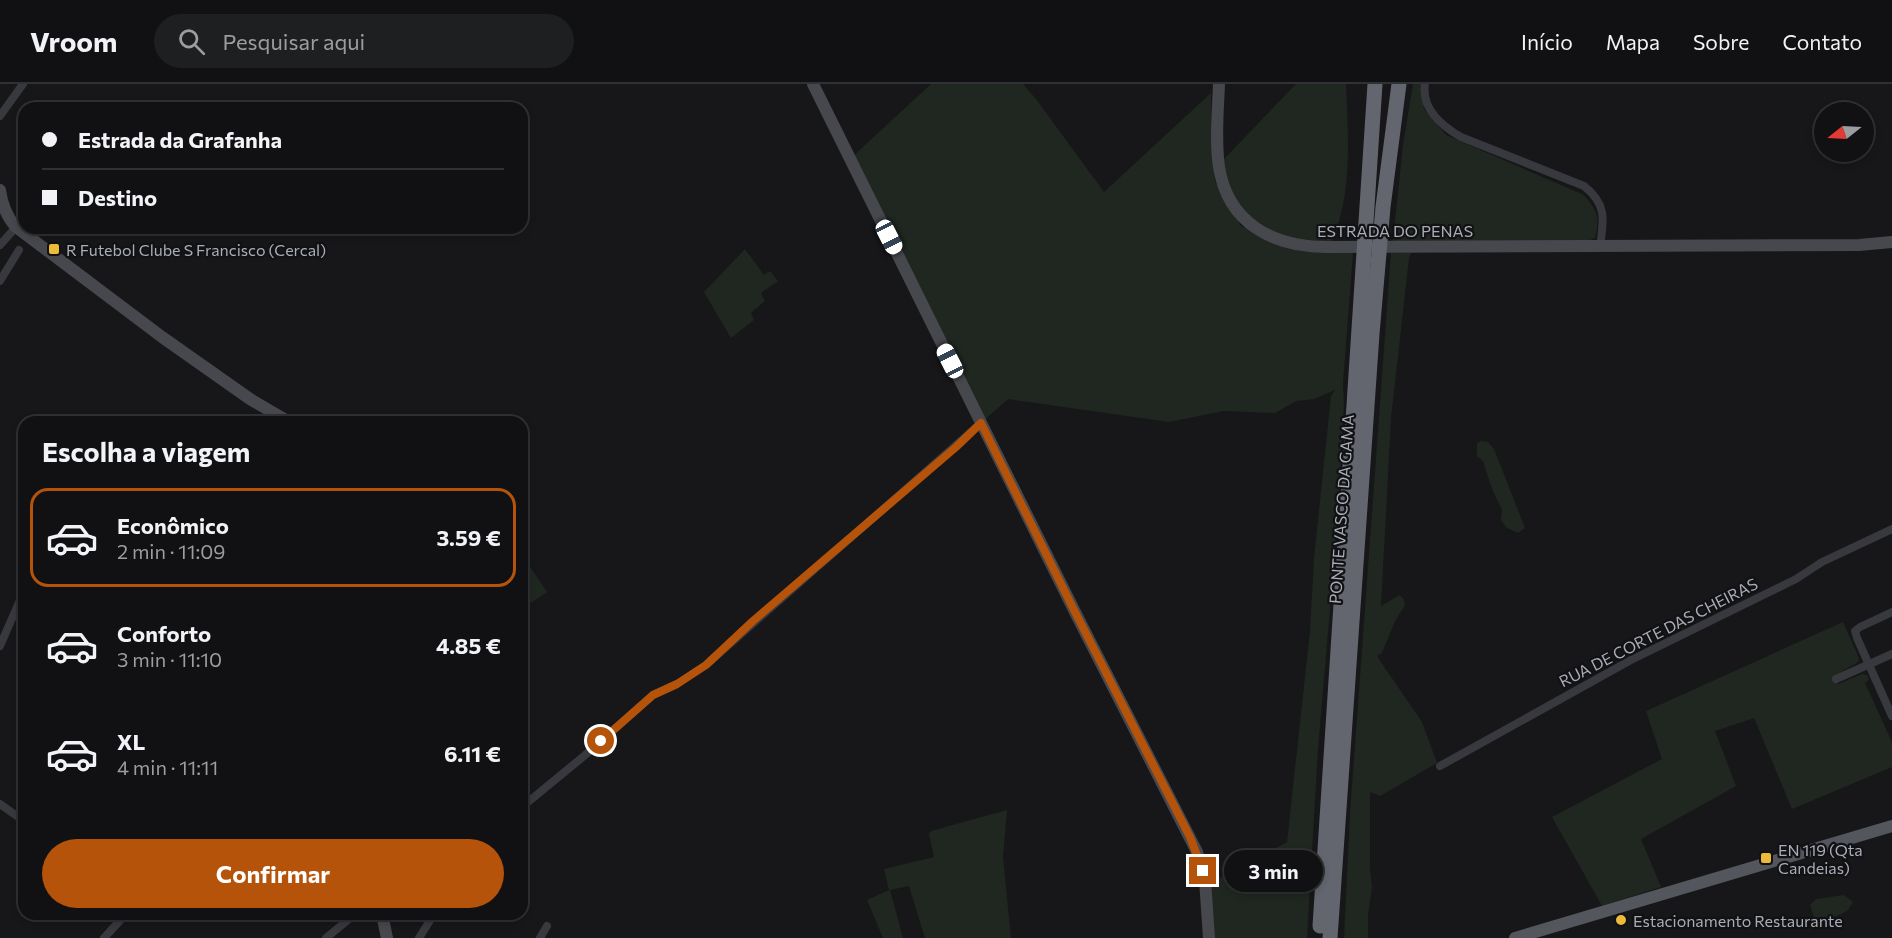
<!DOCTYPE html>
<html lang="pt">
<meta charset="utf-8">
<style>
:root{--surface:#111113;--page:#1e1f21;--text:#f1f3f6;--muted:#9c9da0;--line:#303133;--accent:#b45309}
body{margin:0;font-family:Commissioner,sans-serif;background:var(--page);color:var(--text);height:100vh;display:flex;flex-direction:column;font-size:22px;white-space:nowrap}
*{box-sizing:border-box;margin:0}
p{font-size:20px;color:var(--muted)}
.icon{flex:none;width:33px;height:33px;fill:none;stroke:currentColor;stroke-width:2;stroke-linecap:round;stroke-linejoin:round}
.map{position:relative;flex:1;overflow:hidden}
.side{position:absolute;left:18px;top:332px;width:510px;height:504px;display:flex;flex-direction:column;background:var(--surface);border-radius:18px;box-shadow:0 3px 9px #0003,0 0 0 2px var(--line)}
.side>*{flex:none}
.guide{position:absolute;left:18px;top:18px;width:510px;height:132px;border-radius:18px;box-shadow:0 3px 9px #0003,0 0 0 2px var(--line);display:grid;align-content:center;height:132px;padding:0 24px;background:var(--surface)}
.needle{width:39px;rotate:252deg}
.controls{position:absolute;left:1814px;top:18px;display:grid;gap:12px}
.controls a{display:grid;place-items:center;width:60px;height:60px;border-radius:50%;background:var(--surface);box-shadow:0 3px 9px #0003,0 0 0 2px var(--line);font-size:30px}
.end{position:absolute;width:27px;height:27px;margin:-14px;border:8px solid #b45309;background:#fff;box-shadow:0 0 0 3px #fff}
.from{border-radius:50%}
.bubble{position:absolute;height:42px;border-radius:21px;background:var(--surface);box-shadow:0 3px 9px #0003,0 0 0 2px var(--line);font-size:20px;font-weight:700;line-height:42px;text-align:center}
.car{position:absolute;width:18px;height:36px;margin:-18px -9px;border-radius:8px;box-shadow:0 0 4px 2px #0007;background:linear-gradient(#fff 24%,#345 0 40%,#fff 0 76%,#345 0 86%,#fff 0)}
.guide b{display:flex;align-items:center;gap:21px;height:57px;font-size:22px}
.guide b+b{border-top:2px solid var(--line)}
.guide i{width:15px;height:15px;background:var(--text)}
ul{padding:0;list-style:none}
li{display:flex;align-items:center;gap:18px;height:99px;margin:0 12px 9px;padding:0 12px;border:3px solid transparent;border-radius:18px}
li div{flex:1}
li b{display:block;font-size:22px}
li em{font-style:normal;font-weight:700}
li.on{border-color:var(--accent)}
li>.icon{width:54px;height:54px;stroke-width:1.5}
h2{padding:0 24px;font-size:27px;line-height:72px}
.button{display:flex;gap:12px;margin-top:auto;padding:12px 24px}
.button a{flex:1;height:69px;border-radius:36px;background:var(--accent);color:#fff;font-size:24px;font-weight:700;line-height:69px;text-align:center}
header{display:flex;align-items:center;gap:36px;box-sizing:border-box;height:84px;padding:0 30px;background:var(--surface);border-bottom:2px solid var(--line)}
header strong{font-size:28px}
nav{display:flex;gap:33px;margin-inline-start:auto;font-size:21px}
.search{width:420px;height:54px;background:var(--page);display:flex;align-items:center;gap:15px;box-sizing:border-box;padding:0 21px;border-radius:33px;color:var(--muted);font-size:22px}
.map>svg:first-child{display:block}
.green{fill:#1f2720}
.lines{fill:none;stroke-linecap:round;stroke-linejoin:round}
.street{stroke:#38393e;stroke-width:8}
.secondary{stroke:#46484e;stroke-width:12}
.primary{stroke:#54565d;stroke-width:12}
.highway{stroke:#64666f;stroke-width:15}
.route{stroke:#b45309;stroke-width:8}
.poi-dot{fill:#eeba3a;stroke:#121214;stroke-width:2}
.labels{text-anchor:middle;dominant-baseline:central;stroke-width:4.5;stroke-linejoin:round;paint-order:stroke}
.street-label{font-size:16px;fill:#a9adb8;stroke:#121214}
.poi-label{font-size:16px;fill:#a9adb8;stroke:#121214;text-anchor:start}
</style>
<header>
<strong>Vroom</strong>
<div class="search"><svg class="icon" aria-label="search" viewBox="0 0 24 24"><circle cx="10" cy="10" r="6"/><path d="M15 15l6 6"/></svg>Pesquisar aqui</div>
<nav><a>Início</a><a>Mapa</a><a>Sobre</a><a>Contato</a></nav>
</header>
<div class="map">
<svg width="1892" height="854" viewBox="0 0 1892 854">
<rect width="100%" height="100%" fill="#171719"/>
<g class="green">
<path d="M931,0H1023L1036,15L1104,108L1211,9V52L1215,97L1241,142L1285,164L1353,169L1343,299L1344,320L1335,467L1318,665L1307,854H1214L1210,799L1287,758L1310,547L1314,474L1331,312L1335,306L1314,315L1296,317L1275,329L1224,327L1169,338L1008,315L981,339L851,74Z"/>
<path d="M1296,0H1346C1348,53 1353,107 1332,158C1273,154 1235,144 1222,79L1225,74Z"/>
<path d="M1413,0H1422L1424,25L1446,51L1584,111C1598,128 1600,133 1595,154L1579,160L1393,157L1403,61Z"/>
<path d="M745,165L764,191L770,187L778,197L761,209L765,217L751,229L754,236L731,254L704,208Z"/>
<path d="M1391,169H1411L1409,174L1391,334L1381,522L1400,511L1404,516L1405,521L1395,537L1382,569L1378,571V574L1422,638L1437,679L1380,712L1370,708V785L1372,803L1368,831V854H1344L1350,730Z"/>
<path d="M1482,357L1488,358L1494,365L1525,444L1518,449L1507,444L1501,436L1502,426L1492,405L1483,377L1477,372V359Z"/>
<path d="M522,471L547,508L522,525Z"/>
<path d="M1843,538L1859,574L1858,578L1834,592L1838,600L1862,590L1867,591L1869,596L1865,599L1892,658V683L1792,725L1754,634L1715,647L1736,702L1641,755L1661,803L1602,822L1552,733L1662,675L1646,627Z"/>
<path d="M1007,726L1003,773L1011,854H925L909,802L890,806L903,854H883L867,816L889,806L884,785L934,773L929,750L931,747Z"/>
<path d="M1844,811L1853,818L1847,827L1824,838L1816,839L1810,821L1816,815Z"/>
</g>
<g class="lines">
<g class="street">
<path d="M1425,0C1421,25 1442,42 1461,53L1584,102C1607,120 1604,136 1600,162"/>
<path d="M0,32L23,0"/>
<path d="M0,161L16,143"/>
<path d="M0,197L19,166"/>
<path d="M1892,528L1860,543L1855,547L1857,554L1892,632"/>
<path d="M0,562L24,507"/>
<path d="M1836,595L1892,570"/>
<path d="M1440,682L1631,576L1796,495L1822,478L1892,445"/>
<path d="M0,720L24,737"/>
<path d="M522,723L584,672L653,611L677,600L706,581L981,339"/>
<path d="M104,854L126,830"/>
<path d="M326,854L355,830"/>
<path d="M419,854L434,830"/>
<path d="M540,854L547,842"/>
</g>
<g class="secondary">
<path d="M813,0L1074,526L1197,768L1205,796L1209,854"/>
<path d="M1219,0C1218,27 1215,56 1219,83C1228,140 1274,163 1327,163L1859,161L1892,158"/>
<path d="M0,106C2,121 6,132 16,143L162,253L250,315L289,338"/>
<path d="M382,830L387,854"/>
</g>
<path class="primary" d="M1515,854L1892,742"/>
<g class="highway">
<path d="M1320,842L1375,0"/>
<path d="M1330,854L1372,250L1383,123L1399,0"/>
</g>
</g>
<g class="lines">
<path class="route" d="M601,657L653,611L677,600L706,581L753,537L956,363L981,339L1074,526L1190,753L1203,787"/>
</g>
<g class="poi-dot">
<rect x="48" y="159" width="12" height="12" rx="3"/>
<rect x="1760" y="768" width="12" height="12" rx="3"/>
<circle cx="1621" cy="836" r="6"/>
</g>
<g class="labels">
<g class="street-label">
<text x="1395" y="146">ESTRADA DO PENAS</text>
<text transform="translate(1341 425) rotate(-86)">PONTE VASCO DA GAMA</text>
<text transform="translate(1658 548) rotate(-27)">RUA DE CORTE DAS CHEIRAS</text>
</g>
<g class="poi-label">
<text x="66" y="165">R Futebol Clube S Francisco (Cercal)</text>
<text x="1778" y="765">EN 119 (Qta<tspan x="1778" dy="18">Candeias)</tspan></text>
<text x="1633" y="836">Estacionamento Restaurante</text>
</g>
</g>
</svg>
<div class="controls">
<a><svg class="needle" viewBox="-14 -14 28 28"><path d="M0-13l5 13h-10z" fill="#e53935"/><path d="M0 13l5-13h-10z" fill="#9c9da0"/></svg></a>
</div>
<i class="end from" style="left:601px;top:657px"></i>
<i class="end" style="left:1203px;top:787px"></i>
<div class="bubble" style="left:1224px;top:766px;width:99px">3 min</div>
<i class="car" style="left:889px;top:153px;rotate:153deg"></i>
<i class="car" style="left:950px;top:277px;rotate:333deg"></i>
<div class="guide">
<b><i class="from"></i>Estrada da Grafanha</b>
<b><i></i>Destino</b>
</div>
<section class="side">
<h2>Escolha a viagem</h2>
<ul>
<li class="on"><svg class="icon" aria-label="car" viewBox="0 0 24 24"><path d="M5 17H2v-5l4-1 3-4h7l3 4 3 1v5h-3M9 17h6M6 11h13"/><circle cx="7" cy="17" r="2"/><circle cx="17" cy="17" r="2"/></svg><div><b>Econômico</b><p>2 min · 11:09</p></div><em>3.59 €</em></li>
<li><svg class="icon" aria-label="car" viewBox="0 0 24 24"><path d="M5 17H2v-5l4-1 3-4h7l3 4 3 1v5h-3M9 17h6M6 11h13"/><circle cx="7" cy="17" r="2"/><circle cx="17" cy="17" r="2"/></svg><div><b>Conforto</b><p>3 min · 11:10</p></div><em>4.85 €</em></li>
<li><svg class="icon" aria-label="car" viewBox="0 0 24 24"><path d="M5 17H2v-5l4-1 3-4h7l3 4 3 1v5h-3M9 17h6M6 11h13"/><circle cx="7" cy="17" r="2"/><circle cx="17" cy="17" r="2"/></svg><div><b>XL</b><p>4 min · 11:11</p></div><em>6.11 €</em></li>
</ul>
<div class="button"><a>Confirmar</a></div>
</section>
</div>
